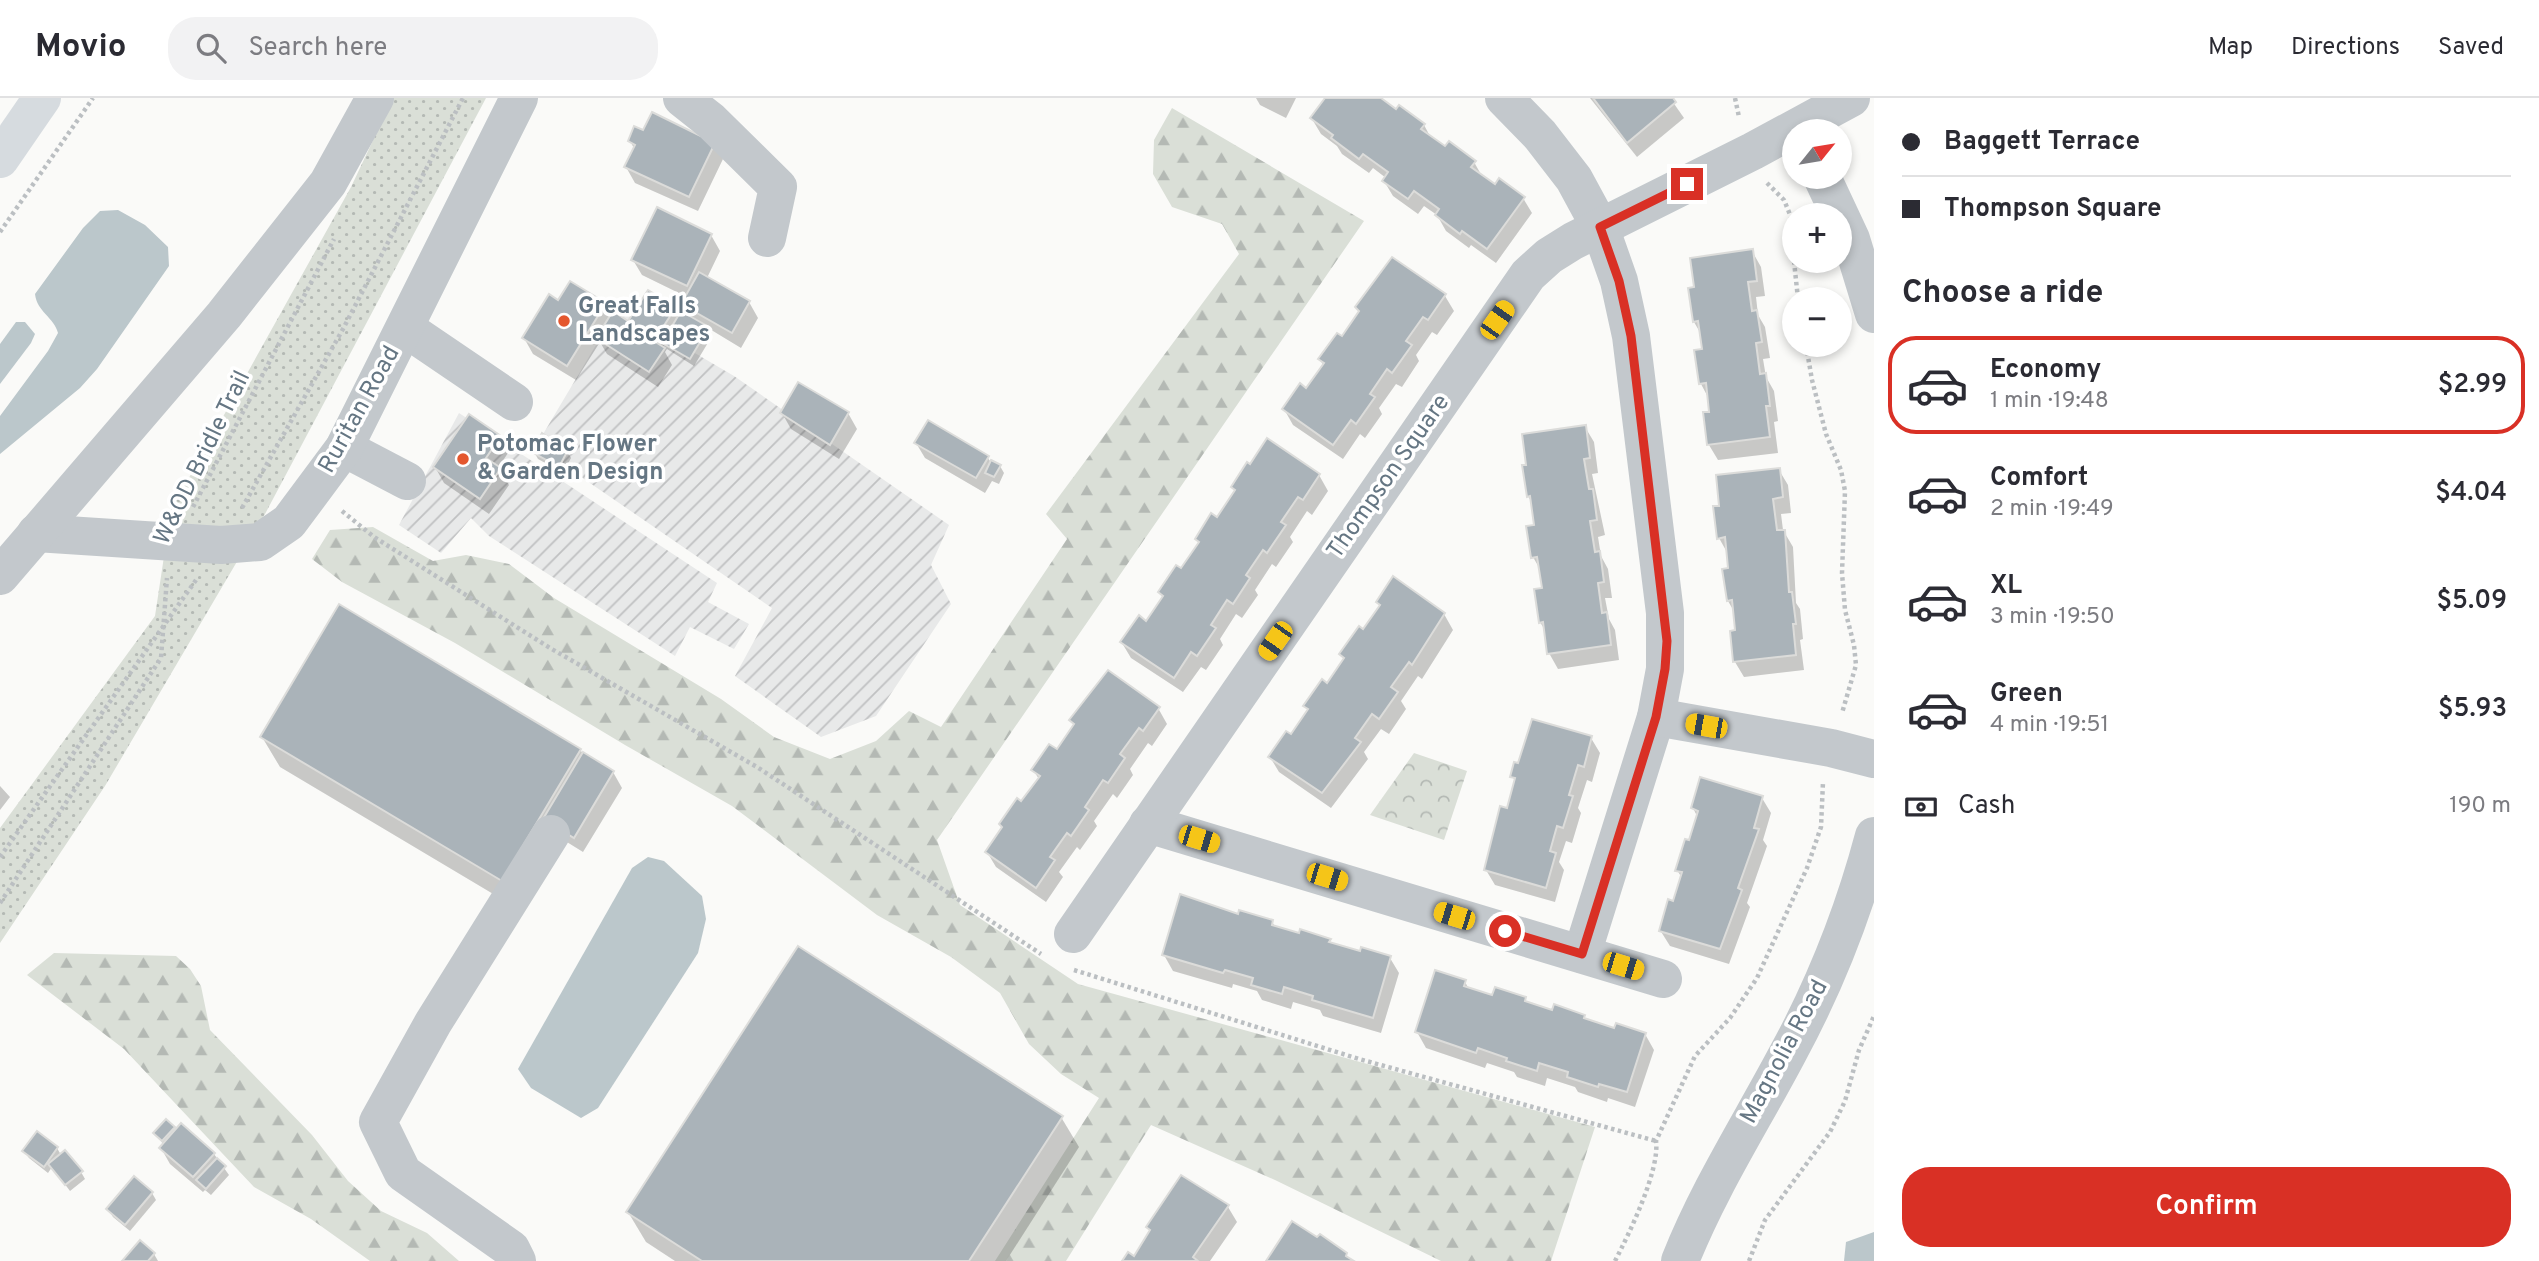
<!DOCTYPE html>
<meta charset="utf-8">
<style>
:root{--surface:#fff;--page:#f2f2f3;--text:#2b2b33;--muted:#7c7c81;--line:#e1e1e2;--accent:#d93025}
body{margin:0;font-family:Overpass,sans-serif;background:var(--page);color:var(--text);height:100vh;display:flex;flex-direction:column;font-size:26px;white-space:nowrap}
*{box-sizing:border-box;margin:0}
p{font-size:23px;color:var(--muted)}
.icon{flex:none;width:38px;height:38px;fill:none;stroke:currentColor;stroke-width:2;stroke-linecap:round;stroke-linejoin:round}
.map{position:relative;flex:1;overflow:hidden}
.sheet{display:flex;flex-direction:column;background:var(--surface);width:665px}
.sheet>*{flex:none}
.top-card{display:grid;align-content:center;height:154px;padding:0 28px;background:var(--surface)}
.needle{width:46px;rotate:60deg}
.tools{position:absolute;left:1782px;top:21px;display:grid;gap:14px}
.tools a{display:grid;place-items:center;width:70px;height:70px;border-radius:50%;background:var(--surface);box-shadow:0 4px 10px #0003;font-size:35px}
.end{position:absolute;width:32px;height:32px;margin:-16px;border:9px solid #d93025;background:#fff;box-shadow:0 0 0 4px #fff}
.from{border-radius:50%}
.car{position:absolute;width:21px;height:42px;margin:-21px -10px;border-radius:9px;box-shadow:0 0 5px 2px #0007;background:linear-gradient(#f5c518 24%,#345 0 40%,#f5c518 0 76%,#345 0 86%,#f5c518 0)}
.top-card b{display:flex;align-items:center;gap:24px;height:66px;font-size:26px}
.top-card b+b{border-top:2px solid var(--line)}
.top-card i{width:18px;height:18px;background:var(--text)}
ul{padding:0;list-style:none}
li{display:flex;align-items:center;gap:21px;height:98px;margin:0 14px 10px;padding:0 14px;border:4px solid transparent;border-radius:28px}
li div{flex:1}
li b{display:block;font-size:26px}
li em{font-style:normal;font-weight:600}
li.on{border-color:var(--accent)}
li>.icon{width:63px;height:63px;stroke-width:1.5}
h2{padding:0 28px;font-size:32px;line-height:84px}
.pay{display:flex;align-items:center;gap:18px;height:77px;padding:0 28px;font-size:26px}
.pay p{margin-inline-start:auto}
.primary-button{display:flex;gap:14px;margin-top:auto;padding:14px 28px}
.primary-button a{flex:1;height:80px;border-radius:28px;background:var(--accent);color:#fff;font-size:28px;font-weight:600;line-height:80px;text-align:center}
header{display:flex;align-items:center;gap:42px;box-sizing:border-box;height:98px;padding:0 35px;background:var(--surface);border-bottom:2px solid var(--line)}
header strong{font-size:33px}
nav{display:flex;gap:38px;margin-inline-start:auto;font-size:24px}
.search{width:490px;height:63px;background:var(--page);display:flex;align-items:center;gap:18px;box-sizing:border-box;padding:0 24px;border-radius:28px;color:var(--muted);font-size:26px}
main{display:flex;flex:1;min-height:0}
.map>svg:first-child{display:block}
.industrial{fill:url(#industrial-furrows)}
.grass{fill:url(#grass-dots)}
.forest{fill:url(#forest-firs)}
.park{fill:url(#park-crowns)}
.water{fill:#bbc7cb}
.shadow{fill:#0003}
.building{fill:#aab3b9;stroke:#dcdcda;stroke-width:2}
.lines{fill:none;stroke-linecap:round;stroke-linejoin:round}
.path{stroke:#bbbfc2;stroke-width:4.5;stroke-dasharray:3.5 3.5;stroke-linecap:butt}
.minor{stroke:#c3c8cc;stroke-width:38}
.major{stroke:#d6dbdf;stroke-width:38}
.route{stroke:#d93025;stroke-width:9}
.poi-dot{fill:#e4572e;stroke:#fff;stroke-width:2.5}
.labels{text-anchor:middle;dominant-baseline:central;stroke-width:7;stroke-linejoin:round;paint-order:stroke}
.poi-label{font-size:24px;font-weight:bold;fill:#657683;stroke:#fff;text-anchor:start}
.street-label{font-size:24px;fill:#657683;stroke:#fff}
</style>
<header>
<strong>Movio</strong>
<div class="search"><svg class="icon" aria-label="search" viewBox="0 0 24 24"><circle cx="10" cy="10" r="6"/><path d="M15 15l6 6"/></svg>Search here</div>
<nav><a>Map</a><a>Directions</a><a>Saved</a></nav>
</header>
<main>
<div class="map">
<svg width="1874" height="1163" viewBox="0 0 1874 1163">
<defs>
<pattern id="industrial-furrows" width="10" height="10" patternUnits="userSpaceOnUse" patternTransform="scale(1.75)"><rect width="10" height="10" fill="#e8e9e9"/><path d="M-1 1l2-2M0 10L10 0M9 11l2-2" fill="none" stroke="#c0c1c2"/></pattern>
<pattern id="grass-dots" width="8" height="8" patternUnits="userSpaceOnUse" patternTransform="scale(1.75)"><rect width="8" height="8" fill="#dadfd7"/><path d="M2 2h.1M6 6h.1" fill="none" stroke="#b4b9b4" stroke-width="1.8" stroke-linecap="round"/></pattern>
<pattern id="forest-firs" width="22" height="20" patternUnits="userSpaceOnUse" patternTransform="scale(1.75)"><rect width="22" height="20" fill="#dadfd7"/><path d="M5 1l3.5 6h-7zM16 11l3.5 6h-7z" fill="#b4b9b4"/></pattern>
<pattern id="park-crowns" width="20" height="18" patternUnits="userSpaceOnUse" patternTransform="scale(1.75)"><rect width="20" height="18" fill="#dadfd7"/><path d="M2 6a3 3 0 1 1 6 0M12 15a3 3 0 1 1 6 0" fill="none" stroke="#b4b9b4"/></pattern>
</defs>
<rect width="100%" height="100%" fill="#fafaf8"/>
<g class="industrial">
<path d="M618,210L734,278L949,427L931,467L951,506L876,618L821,639L735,578L772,510L536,348Z"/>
<path d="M459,315L717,485L708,504L749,526L734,551L690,529L675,558L489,438L471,420L441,455L399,427Z"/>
</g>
<path class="grass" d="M393,0H486L265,416L105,688L0,845V730L155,518L171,412L351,89Z"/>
<g class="forest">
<path d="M1172,10L1364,123L937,742L960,807L1078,886L1595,1029L1551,1163H1441L1275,1082L1151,1027L1066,1163H995L1099,1000L1061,976L1029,946L1000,895L951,859L877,817L732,708L625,647L455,545L342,484L312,461L330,432L373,429L433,463L466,457L509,466L554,500L721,601L774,639L830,661L876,643L909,613L941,629L1067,441L1046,416L1239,156L1222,126L1172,109L1153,76L1154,42Z"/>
<path d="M54,855L176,858L190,871L201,888L210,932L312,1037L348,1083L381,1113L427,1135L459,1163H370L311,1121L254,1089L124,951L27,877Z"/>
</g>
<path class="park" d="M1414,655L1467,673L1444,742L1370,717Z"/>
<g class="water">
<path d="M118,112L145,127L168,149L169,168L97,271L80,290L0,356V318L48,253L58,235C54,219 37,214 35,196L83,130L100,113Z"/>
<path d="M16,224H25L35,236L31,245L0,286V246Z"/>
<path d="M648,759L664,763L702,798L706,821L698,855L598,1010L581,1020L531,990L518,971L632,770Z"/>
<path d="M1874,1134V1163H1844L1846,1144Z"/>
</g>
<g class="shadow">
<path d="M1256,0H1296L1286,20L1260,7Z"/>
<path d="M1327,0H1379L1397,13L1424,27L1431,40L1446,50L1474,64L1483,80L1495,88L1523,100L1532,115L1496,165L1471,147L1469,150L1446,133L1437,117L1424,108L1418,116L1393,98L1384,83L1386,80L1373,70L1369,75L1342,56L1337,48L1321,36L1312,21Z"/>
<path d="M1590,0H1670L1684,20L1637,59Z"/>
<path d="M630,43L714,46L723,61L698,113L635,85L626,69L635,52Z"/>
<path d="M711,137L720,153L707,180L749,204L758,220L741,250L708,230L712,238L694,268L667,251L665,254L672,267L658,289L607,256L600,244L576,282L533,256L524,240L559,204L605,206L612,218L628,226L674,211L679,219L692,221L683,206L687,199L642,177L633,162Z"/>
<path d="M1752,153L1761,169L1765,198L1756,199L1758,217L1765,229L1770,260L1763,261L1766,279L1774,293L1778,323L1774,324L1778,355L1718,362L1709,347L1711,315L1709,301L1701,286L1704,253L1701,236L1694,224L1696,190Z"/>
<path d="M1445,198L1454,213L1437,237L1432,234L1416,257L1419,263L1402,289L1396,286L1379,310L1382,316L1365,340L1360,336L1343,361L1293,327L1284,311L1307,292L1324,268L1320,262L1342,241L1360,215L1357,210Z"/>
<path d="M782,315H848L857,331L839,361L791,331Z"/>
<path d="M1585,329L1594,344L1598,375L1592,376L1605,437L1598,439L1601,458L1608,471L1612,500H1605L1609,521L1615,532L1619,562L1558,571L1549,555L1546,534L1540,524L1544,491L1541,473L1533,459L1536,429L1533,407L1528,398Z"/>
<path d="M499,339L508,355L498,370L509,387L489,416L444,385L435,369Z"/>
<path d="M916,345L987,359L990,363L1000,368L1004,375L999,386L992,383L985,395L925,360Z"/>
<path d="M567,353L571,360L563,375L538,361L534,354Z"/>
<path d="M1779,372L1788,387L1791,415L1781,416L1783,432L1793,449L1796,505L1800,511L1803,541L1800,542L1804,572L1744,579L1735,564L1737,534L1735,515L1728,503V456L1719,440L1721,409Z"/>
<path d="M1319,377L1328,393L1312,417L1307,413L1290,439L1293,444L1276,469L1272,466L1255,492L1258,497L1242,520L1236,516L1220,541L1223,547L1206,572L1201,569L1183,594L1131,560L1122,545L1147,525L1163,501L1160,494L1182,473L1200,446L1197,441L1217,422L1236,394L1233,389Z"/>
<path d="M1378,504L1444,516L1453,532L1422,581L1418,578L1401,603L1406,611L1389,636L1381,631L1364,654L1368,661L1331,710L1279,674L1270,659L1291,639L1309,613L1305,608L1328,588L1345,563L1341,556L1364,534L1381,509Z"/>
<path d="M1158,610L1167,626L1152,648L1148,645L1130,671L1133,677L1117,700L1113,696L1094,723L1097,728L1080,752L1077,749L1059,774L1063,779L1046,804L996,769L987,754L1039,681L1033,672L1057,654L1075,629L1071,622Z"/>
<path d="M262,639L579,652L613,674L622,690L583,754L562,741L520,812L280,669Z"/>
<path d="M1591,640L1600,655L1592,684L1587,682L1578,710L1581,715L1572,745L1566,743L1559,764L1564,772L1555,804L1495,787L1486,772L1516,684L1512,678Z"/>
<path d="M0,688L10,699L0,712Z"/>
<path d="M1762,700L1771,715L1763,742L1767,748L1747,805L1750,809L1729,866L1670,848L1660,832L1674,805L1682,780L1677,772L1690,744L1698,720L1693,710Z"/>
<path d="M1239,818L1272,824L1276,830L1329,842L1332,847L1390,860L1399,875L1381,935L1323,918L1320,912L1293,904L1291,911L1262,902L1257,893L1233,886L1232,890L1173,873L1164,857Z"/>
<path d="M1465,884L1469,891L1493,899L1525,901L1527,906L1553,914L1584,918L1587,923L1615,932L1645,936L1654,952L1635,1009L1608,1000L1607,1004L1578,994L1575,989L1547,980L1545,988L1517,979L1514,974L1487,965L1485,970L1426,950L1417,934Z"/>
<path d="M1061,1019L1079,1049L1006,1163H675L646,1144L628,1114Z"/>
<path d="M174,1031L176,1034L214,1056L229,1077L211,1097L205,1092L203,1094L170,1066L161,1050L164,1047L155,1035Z"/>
<path d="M57,1050L61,1057L81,1074L85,1081L70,1093L52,1069L48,1075L29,1060L24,1053Z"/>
<path d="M152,1095L156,1102L130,1133L113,1119L108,1111Z"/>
<path d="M1228,1109L1237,1124L1210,1163H1124L1134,1161L1151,1134L1148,1129Z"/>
<path d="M154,1156L158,1163H125Z"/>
</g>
<g class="building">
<path d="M1325,0H1381L1396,11L1399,7L1425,26L1421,31L1445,48L1449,43L1476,63L1471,69L1495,86L1499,80L1525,99L1487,151L1462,133L1460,136L1435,117L1439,111L1414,93L1408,101L1382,83L1388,74L1363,56L1359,61L1331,40L1333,37L1310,20Z"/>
<path d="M1593,0H1673L1676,4L1627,45Z"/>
<path d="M652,14L715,45L689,99L624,69L635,47L628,43L634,28L643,32Z"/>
<path d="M657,109L712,136L687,188L631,162Z"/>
<path d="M1753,151L1757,183L1748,184L1752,213L1757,212L1762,244L1756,245L1760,276L1766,275L1770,308H1766L1770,339L1707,347L1703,314H1709L1706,285L1699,286L1694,252L1702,251L1698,223L1693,224L1688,190L1694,189L1690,160Z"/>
<path d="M1392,159L1446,196L1428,222L1423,219L1406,243L1412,247L1392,275L1387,271L1370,296L1375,299L1356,326L1351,322L1333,347L1282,311L1300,285L1306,290L1324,265L1318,261L1337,235L1342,238L1359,213L1355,209Z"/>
<path d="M699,174L750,203L732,235L681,206Z"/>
<path d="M570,183L606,205L567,268L522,240L549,196L558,202Z"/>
<path d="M648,192L676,209L654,243L665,250L649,274L596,240L613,213L628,223Z"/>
<path d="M681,213L709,229L690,261L662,245Z"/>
<path d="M798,284L849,314L830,347L780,315Z"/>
<path d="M469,316L501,338L486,360L501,370L480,401L433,369Z"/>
<path d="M928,322L989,358L976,380L914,345Z"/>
<path d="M1586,327L1590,360L1584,361L1589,391H1593L1597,422L1590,423L1595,454L1600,453L1604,484L1598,485L1602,515L1607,514L1611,547L1547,556L1543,524L1539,525L1534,491L1542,490L1537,459L1531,460L1526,428L1534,427L1530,398L1527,399L1522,367H1526L1522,336Z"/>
<path d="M542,335L568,352L559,369L532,354Z"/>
<path d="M1267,340L1320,376L1303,402L1298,399L1281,424L1286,427L1267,455L1263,452L1246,477L1250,480L1233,506L1227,502L1211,527L1216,530L1197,558L1191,554L1174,580L1120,544L1139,517L1146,523L1163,498L1158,494L1176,467L1181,470L1199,444L1195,441L1211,415L1217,419L1235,392L1231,389L1247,364L1250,366Z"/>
<path d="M991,362L1001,367L994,379L985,375Z"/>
<path d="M1780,370L1783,399L1773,401L1777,432H1785L1789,494H1792L1796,526H1793L1796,557L1733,564L1730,533L1735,532L1732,502L1727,503L1722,471L1728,470L1725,439L1717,441L1713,408H1719L1716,377Z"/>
<path d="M1393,478L1445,515L1412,567L1409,564L1391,589L1398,594L1379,621L1372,616L1355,640L1361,644L1322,695L1268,659L1286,633L1291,636L1308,611L1303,608L1322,581L1327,585L1344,560L1339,556L1359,528L1363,531L1380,507L1376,504Z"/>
<path d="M339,506L581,651L502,783L260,639Z"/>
<path d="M1108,572L1160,609L1143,633L1139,630L1120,656L1125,660L1108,685L1103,682L1085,709L1089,712L1071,738L1067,735L1050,759L1055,762L1036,790L985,754L1002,729L999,726L1017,700L1021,703L1040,678L1031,672L1049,646L1057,651L1074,626L1069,622Z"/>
<path d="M1532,621L1592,638L1584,669L1578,667L1569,697L1573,698L1563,730L1557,728L1550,753L1556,755L1546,790L1484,772L1500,708L1507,710L1515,680L1510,679L1514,664L1518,665Z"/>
<path d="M583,654L614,673L574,740L543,721Z"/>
<path d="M1700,679L1763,698L1754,730L1759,731L1738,790L1742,792L1720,851L1659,833L1668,801L1673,803L1682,774L1675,773L1685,741L1689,742L1698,713L1691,710Z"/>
<path d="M1180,796L1238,816L1239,812L1273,822L1272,827L1299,835L1300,831L1331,841L1329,844L1360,853L1361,849L1391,858L1373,920L1312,902L1313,898L1284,889L1282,896L1251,887L1253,880L1225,872L1223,875L1162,857Z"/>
<path d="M798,848L1063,1018L969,1163H702L626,1114Z"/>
<path d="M1435,872L1466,882L1464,888L1492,897L1495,889L1526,899L1525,903L1552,912L1554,906L1585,917L1584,920L1614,930L1616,925L1646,935L1627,994L1599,986L1598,989L1567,979L1568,974L1539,965L1537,973L1506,963L1507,960L1478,950L1476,955L1415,934Z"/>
<path d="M166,1021L175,1029L162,1043L153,1035Z"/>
<path d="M181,1025L215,1055L193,1079L159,1050Z"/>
<path d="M37,1033L58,1049L44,1069L22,1053Z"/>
<path d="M65,1052L83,1073L65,1087L48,1066Z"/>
<path d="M217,1060L226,1068L206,1091L196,1082Z"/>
<path d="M1181,1077L1229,1107L1193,1159L1198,1163H1122L1128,1154L1134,1158L1150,1132L1146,1129Z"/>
<path d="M134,1078L153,1094L125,1127L106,1111Z"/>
<path d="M1292,1123L1317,1139L1320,1136L1347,1155L1346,1158L1354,1163H1266Z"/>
<path d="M140,1142L155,1155L148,1163H122Z"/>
</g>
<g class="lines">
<g class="path">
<path d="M1735,0L1739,19"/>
<path d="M1767,85L1784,102L1791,119L1794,160"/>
<path d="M0,134L93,0"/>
<path d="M1794,163L1798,201"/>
<path d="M1806,247L1812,282L1826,336L1841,372L1845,393L1842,475L1845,512L1854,547L1856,567L1842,615"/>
<path d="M193,409L334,141"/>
<path d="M242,410L343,231L463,0"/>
<path d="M342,413L374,439L550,550L757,669L1041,856"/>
<path d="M0,759L196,482"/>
<path d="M0,805L161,560L167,480"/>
<path d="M1074,872L1359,961L1656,1043"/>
<path d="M1615,1163C1629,1136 1660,1072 1656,1043L1695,958L1730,920L1757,880L1807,770L1821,729L1823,684"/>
<path d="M1749,1163L1765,1122L1830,1034L1845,1003L1859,952L1874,918"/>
</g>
<g class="minor">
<path d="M682,0L711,23L778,89L767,140"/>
<path d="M1504,0L1540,37L1574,81L1600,129L1619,183L1631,238L1665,515V571L1656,619L1582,856"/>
<path d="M1822,79L1851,141L1874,216"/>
<path d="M405,230L514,304"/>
<path d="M344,350L407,383"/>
<path d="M36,435L221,447L260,444L289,424L344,350L519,0"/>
<path d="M0,478L224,217L328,85L375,0"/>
<path d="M1656,619L1831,650L1874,661"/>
<path d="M1148,726L1663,881"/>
<path d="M1073,836L1528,177L1549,158L1573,143L1753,53L1851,0"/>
<path d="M517,1163L511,1151L403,1075L378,1024L433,925L551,736"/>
<path d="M1680,1163C1709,1090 1751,1025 1788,955C1825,887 1854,813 1874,738"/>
</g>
<path class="major" d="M0,61L42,0"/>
</g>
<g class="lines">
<path class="route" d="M1505,833L1582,856L1656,619L1665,571L1667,543L1631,238L1619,183L1600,129L1687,86"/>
</g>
<g class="poi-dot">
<circle cx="564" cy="223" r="7"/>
<circle cx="463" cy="361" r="7"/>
</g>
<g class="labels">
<g class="poi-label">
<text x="578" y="209">Great Falls<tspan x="578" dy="28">Landscapes</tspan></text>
<text x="477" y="347">Potomac Flower<tspan x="477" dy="28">&amp; Garden Design</tspan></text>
</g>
<g class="street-label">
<text transform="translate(360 312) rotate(-61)">Ruritan Road</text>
<text transform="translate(203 360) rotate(-64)">W&amp;OD Bridle Trail</text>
<text transform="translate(1389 379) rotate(-55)">Thompson Square</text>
<text transform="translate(1785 954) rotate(-62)">Magnolia Road</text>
</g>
</g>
</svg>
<div class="tools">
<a><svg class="needle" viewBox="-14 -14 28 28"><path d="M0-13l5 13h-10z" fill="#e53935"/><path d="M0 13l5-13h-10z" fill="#7c7c81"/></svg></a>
<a>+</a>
<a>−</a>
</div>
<i class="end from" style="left:1505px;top:833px"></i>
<i class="end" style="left:1687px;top:86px"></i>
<i class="car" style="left:1497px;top:222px;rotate:35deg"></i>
<i class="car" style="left:1275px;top:543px;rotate:215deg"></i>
<i class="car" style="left:1706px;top:628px;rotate:280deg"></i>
<i class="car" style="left:1199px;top:741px;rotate:107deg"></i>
<i class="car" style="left:1327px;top:779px;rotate:107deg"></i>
<i class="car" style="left:1454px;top:818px;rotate:287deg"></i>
<i class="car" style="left:1623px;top:868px;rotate:107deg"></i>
</div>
<section class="sheet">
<div class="top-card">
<b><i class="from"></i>Baggett Terrace</b>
<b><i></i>Thompson Square</b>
</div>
<h2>Choose a ride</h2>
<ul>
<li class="on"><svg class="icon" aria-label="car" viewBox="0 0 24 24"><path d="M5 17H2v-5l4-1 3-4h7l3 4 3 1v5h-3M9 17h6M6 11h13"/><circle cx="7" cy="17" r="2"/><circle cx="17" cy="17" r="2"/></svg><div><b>Economy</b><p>1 min · 19:48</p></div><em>$2.99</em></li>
<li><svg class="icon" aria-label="car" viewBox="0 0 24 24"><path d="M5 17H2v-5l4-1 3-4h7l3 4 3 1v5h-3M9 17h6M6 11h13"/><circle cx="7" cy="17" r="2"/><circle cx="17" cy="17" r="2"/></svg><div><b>Comfort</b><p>2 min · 19:49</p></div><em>$4.04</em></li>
<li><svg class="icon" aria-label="car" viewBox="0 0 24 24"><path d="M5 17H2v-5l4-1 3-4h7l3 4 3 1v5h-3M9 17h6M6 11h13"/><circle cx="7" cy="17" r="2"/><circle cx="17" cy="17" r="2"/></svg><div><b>XL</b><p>3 min · 19:50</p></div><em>$5.09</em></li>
<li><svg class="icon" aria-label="car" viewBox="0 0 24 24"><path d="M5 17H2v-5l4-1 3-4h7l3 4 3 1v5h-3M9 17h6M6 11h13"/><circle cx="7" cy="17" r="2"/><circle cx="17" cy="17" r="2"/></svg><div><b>Green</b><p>4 min · 19:51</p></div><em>$5.93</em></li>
</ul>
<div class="pay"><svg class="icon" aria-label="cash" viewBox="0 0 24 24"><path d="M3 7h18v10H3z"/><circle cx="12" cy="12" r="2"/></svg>Cash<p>190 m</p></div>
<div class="primary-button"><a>Confirm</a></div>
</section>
</main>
